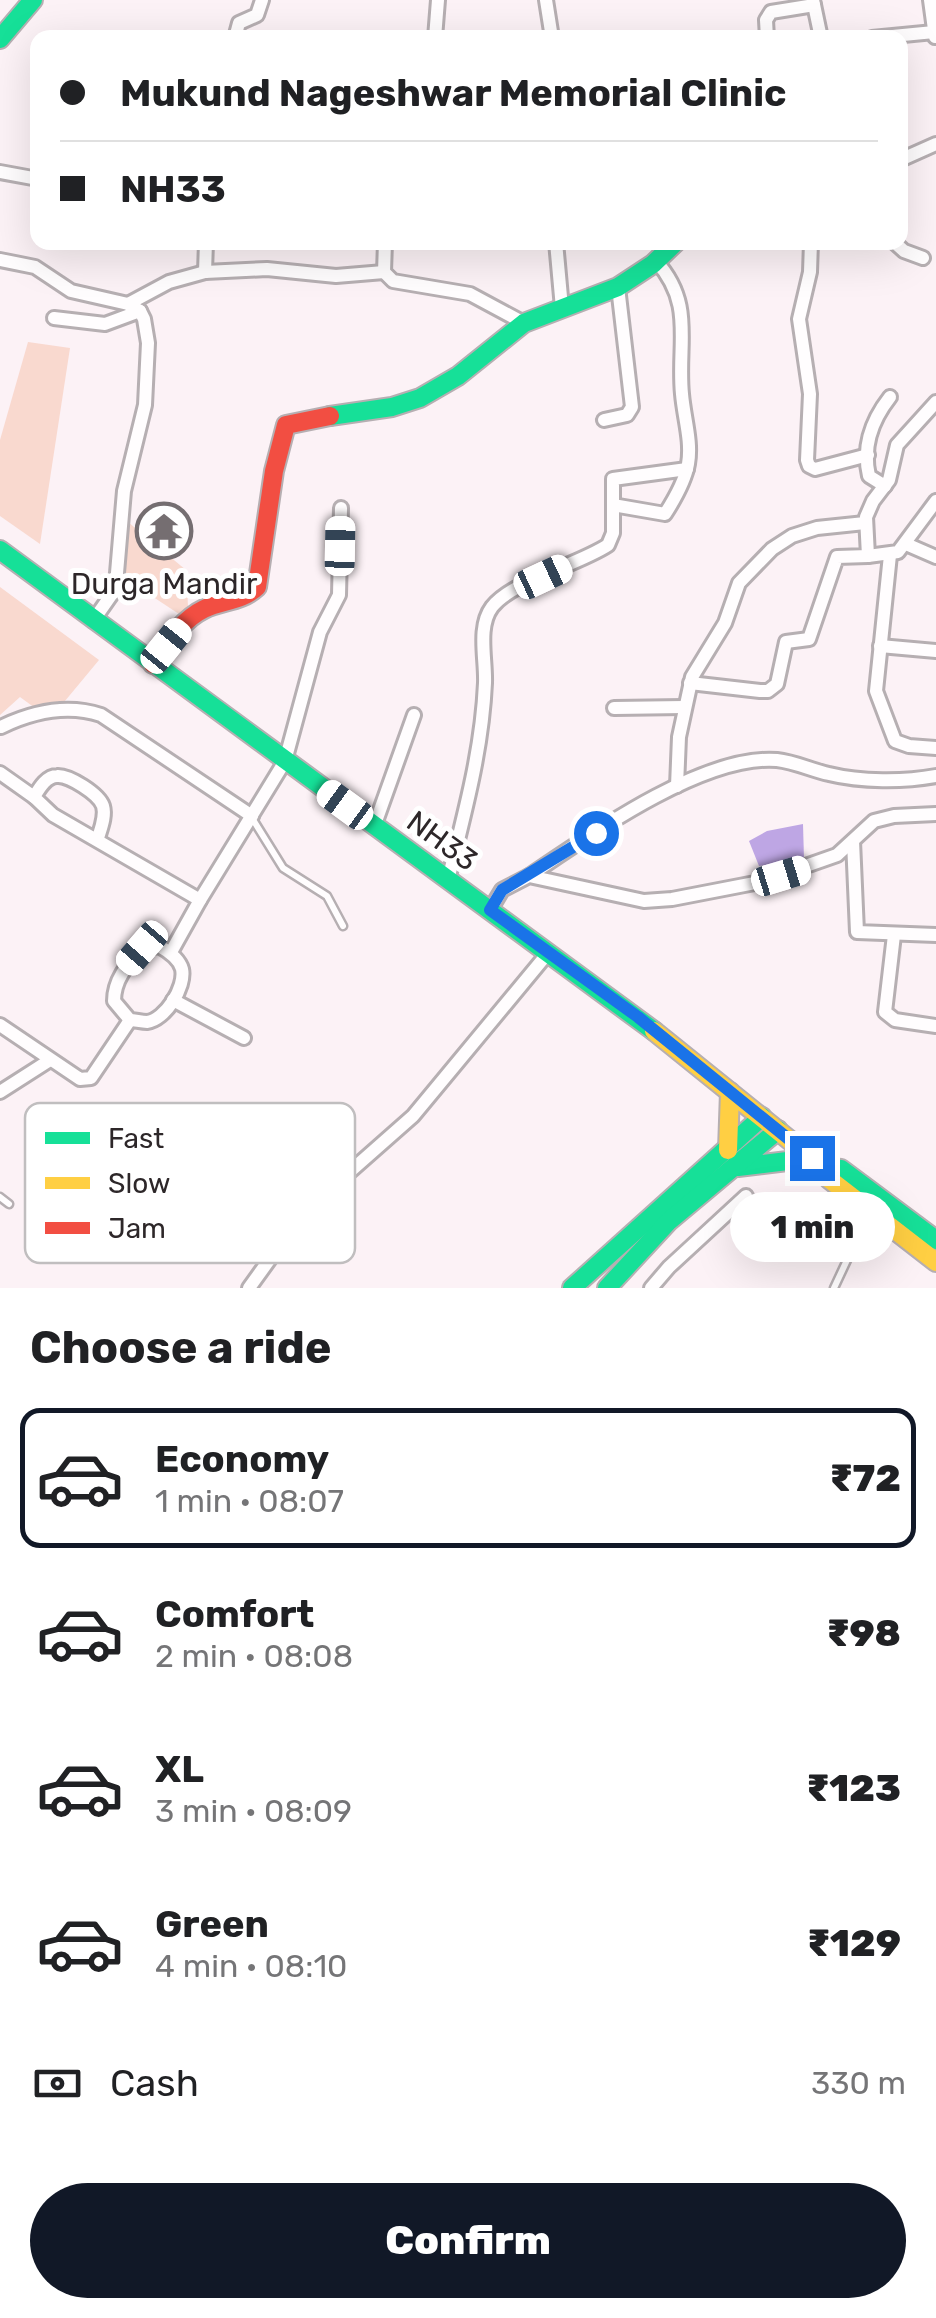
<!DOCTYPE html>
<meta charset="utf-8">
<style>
:root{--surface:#fff;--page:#f6f6f6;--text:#202124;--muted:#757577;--line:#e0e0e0;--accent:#111827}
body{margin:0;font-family:Rubik,sans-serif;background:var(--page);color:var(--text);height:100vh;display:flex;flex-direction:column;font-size:38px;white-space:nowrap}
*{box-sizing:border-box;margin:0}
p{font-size:32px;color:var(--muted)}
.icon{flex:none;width:55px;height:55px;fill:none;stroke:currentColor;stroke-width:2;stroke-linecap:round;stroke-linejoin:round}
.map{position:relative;height:1288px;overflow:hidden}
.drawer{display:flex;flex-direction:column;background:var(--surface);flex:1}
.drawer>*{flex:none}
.hud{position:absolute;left:30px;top:30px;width:878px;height:220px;border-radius:20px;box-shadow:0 10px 40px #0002;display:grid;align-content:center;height:220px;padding:0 30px;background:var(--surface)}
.end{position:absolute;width:45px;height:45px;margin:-22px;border:12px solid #1a73e8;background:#fff;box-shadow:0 0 0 5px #fff}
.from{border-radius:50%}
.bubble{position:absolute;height:70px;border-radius:35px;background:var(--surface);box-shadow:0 10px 40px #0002;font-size:32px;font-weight:800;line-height:70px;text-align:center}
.car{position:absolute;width:30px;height:60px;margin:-30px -15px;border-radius:12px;box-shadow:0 0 8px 2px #0007;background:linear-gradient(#fff 24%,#345 0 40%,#fff 0 76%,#345 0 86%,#fff 0)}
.hud b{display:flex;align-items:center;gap:35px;height:95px;font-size:38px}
.hud b+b{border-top:2px solid var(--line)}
.hud i{width:25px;height:25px;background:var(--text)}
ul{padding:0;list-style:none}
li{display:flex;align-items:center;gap:30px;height:140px;margin:0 20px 15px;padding:0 10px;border:5px solid transparent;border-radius:20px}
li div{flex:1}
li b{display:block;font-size:38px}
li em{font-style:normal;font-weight:800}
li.current{border-color:var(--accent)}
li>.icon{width:90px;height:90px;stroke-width:1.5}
h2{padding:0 30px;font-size:45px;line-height:120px}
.pay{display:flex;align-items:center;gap:25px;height:110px;padding:0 30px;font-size:38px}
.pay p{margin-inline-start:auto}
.primary-button{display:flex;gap:20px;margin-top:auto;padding:20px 30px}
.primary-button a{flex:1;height:115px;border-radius:60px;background:var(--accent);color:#fff;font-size:40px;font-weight:800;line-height:115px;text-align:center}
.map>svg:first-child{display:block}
.green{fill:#f9d9cf}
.water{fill:#bea6e4}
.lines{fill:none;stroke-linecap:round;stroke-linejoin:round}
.lane-casing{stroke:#b6afb2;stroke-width:11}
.street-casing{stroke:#b6afb2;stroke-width:18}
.fast-casing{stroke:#b6afb2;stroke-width:22}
.slow-casing{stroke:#b6afb2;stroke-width:22}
.jam-casing{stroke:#b6afb2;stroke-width:22}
.lane{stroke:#fffdfe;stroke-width:6}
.street{stroke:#fffdfe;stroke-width:12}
.fast{stroke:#16e098;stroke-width:18}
.slow{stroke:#ffcf43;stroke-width:18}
.jam{stroke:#f24e42;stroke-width:18}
.route{stroke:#1a73e8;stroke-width:12}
.labels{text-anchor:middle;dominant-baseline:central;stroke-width:10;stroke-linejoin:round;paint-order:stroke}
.poi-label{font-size:30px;fill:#2d2729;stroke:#fff}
.street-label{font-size:30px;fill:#2d2729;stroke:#fff}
.key{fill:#fff;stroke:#c0bebf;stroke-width:2.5}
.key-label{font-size:28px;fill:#2d2729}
</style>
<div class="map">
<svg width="936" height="1288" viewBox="0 0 936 1288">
<rect width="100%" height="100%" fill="#fcf2f6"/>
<g class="green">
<path d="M28,342L70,348L40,544L0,516V440Z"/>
<path d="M128,522L186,570L188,606L182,616L123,577Z"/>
<path d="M0,587L99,660L50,719L20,697L0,715Z"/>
</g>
<path class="water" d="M803,824L804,859L759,866L749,841L767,831Z"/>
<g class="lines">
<g class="lane-casing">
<g id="lane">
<path d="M252,818L283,868L327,896L343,926"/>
<path d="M0,1197L9,1204"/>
<path d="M834,1288L870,1211"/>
</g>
</g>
<g class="street-casing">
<g id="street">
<path d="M546,0L552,38"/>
<path d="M813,0L821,38"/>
<path d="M930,0L935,37"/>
<path d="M235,38L239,23L257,15L262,0"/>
<path d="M435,38L438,0"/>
<path d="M767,38L766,20L771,12L814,5"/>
<path d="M872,38L934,32"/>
<path d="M900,160L936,144"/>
<path d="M0,172L38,179"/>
<path d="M385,242L384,272L393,281L470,294L524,323"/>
<path d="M556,242L562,308"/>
<path d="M811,242L810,272L799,319L810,394L807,460L809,466L815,469L868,455"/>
<path d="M894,242L904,251L923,258"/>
<path d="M0,260L35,267L71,291L128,304L140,311L144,319L148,343L145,405L124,491L117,573L114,591L93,621"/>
<path d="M205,272L206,242"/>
<path d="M128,304L169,282L205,272L267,269L336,276L384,272"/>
<path d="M54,318L105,324L140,311"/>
<path d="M604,420L627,415L632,407L618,287"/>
<path d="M885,486L869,476C862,446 872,420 890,397"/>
<path d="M613,505L665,514C674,500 685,481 688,464C692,441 684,418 682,394C677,343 695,304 656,261"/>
<path d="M906,544L936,557"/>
<path d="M890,555L876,691L895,741L909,746L936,748"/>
<path d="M868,556L898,552L936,501"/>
<path d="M880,646L936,651"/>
<path d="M690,683L760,691H768L777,684L786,642L809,639L837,557L868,556L866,517L873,501L889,480L897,445L936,402"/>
<path d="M614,708L684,707"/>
<path d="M1,727C32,712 67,704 101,715L252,816"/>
<path d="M0,773L34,797"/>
<path d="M677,786L679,737L692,677L725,623L739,583L772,549L792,536L817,528L865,523"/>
<path d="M374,827L414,715"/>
<path d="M98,838C101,828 106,816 103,806C99,794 69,775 57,776C46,776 39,789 34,797L53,815L200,900L171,952"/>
<path d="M853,841L857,932L936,935"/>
<path d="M529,876C588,836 703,754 777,760C795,762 811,770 829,774C861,782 904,782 936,776"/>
<path d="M448,880C464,815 482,751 485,683C486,659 477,627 492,607C512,581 578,565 608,545L613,533V479L687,469"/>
<path d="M200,900L285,761L320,632L339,595L341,508"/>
<path d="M490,910L502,890L529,876L644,901L672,899L760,882L837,855L874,821L894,816L936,814"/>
<path d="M894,935L885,1012L895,1020L936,1026"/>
<path d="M159,946C168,951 179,958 182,969C186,987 165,1020 147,1022C141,1022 135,1020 130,1020L114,1001C114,979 128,964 142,948Z"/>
<path d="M173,1000L244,1038"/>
<path d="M0,1025L80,1079L91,1078L130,1020"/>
<path d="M0,1092L50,1060"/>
<path d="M249,1288L303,1213L413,1116L548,953"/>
<path d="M651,1288L669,1267L746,1196"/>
</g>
</g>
<g class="fast-casing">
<g id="fast">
<path d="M0,39L33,0"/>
<path d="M330,416L392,407L420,398L458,376L524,323L618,287L653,264L676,242"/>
<path d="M0,550L654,1031"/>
<path d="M738,1167L812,1158"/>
<path d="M821,1167L841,1169L936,1240"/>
<path d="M572,1288L762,1117"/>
<path d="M607,1288L669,1221L778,1130"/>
</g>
</g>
<g class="slow-casing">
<g id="slow">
<path d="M654,1031L818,1163L829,1179L936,1262"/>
<path d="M728,1150L730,1092"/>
</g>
</g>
<g class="jam-casing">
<path id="jam" d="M153,664C167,644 181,620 204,609C222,600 241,602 257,587L274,471L286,425L330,416"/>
</g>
<use href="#lane" class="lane"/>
<use href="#street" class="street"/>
<use href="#fast" class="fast"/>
<use href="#slow" class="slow"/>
<use href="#jam" class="jam"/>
</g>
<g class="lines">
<path class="route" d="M596,833L502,890L490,910L638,1017L812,1158"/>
</g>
<defs>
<g id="temple-ring" transform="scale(2.875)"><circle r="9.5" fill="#fff" stroke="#756e71" stroke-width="1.5"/><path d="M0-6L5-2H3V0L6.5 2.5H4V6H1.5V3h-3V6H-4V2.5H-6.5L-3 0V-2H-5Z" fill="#756e71"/></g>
</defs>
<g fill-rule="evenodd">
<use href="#temple-ring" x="164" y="531"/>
</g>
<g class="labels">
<g class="poi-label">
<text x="164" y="584">Durga Mandir</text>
</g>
<g class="street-label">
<text transform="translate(442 841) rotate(36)">NH33</text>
</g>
</g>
<rect x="25" y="1103" width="330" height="160" rx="15" class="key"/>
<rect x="45" y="1132" width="45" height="12" fill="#16e098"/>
<rect x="45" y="1177" width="45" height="12" fill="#ffcf43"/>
<rect x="45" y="1222" width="45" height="12" fill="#f24e42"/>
<g class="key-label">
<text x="108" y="1148">Fast</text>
<text x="108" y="1193">Slow</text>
<text x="108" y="1238">Jam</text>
</g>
</svg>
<i class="end from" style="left:596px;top:833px"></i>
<i class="end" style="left:812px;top:1158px"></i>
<div class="bubble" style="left:730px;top:1192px;width:165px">1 min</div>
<i class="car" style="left:340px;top:546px;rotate:1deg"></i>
<i class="car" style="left:543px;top:577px;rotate:65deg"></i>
<i class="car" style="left:166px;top:646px;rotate:39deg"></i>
<i class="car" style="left:345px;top:805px;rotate:306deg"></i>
<i class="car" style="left:781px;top:876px;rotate:73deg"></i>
<i class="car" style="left:142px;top:948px;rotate:221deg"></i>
<div class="hud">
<b><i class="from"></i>Mukund Nageshwar Memorial Clinic</b>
<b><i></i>NH33</b>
</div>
</div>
<section class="drawer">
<h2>Choose a ride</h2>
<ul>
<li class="current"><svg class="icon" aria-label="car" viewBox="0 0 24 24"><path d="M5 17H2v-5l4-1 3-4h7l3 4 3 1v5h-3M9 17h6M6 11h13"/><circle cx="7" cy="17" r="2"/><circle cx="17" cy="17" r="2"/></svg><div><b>Economy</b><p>1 min · 08:07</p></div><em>₹72</em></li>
<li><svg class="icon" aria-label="car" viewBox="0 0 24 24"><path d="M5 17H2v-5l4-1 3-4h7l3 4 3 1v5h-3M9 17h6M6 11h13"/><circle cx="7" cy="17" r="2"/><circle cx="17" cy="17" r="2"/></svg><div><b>Comfort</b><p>2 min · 08:08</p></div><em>₹98</em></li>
<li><svg class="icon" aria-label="car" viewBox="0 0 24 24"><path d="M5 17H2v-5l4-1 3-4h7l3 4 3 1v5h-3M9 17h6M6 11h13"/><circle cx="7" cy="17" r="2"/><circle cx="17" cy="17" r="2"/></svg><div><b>XL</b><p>3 min · 08:09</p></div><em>₹123</em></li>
<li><svg class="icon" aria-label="car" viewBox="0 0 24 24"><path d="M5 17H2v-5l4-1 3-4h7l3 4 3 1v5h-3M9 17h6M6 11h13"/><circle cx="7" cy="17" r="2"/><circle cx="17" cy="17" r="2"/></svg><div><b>Green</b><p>4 min · 08:10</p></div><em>₹129</em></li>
</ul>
<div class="pay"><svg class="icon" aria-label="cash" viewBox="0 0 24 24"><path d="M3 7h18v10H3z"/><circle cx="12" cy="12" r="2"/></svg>Cash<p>330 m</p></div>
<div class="primary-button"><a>Confirm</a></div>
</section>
